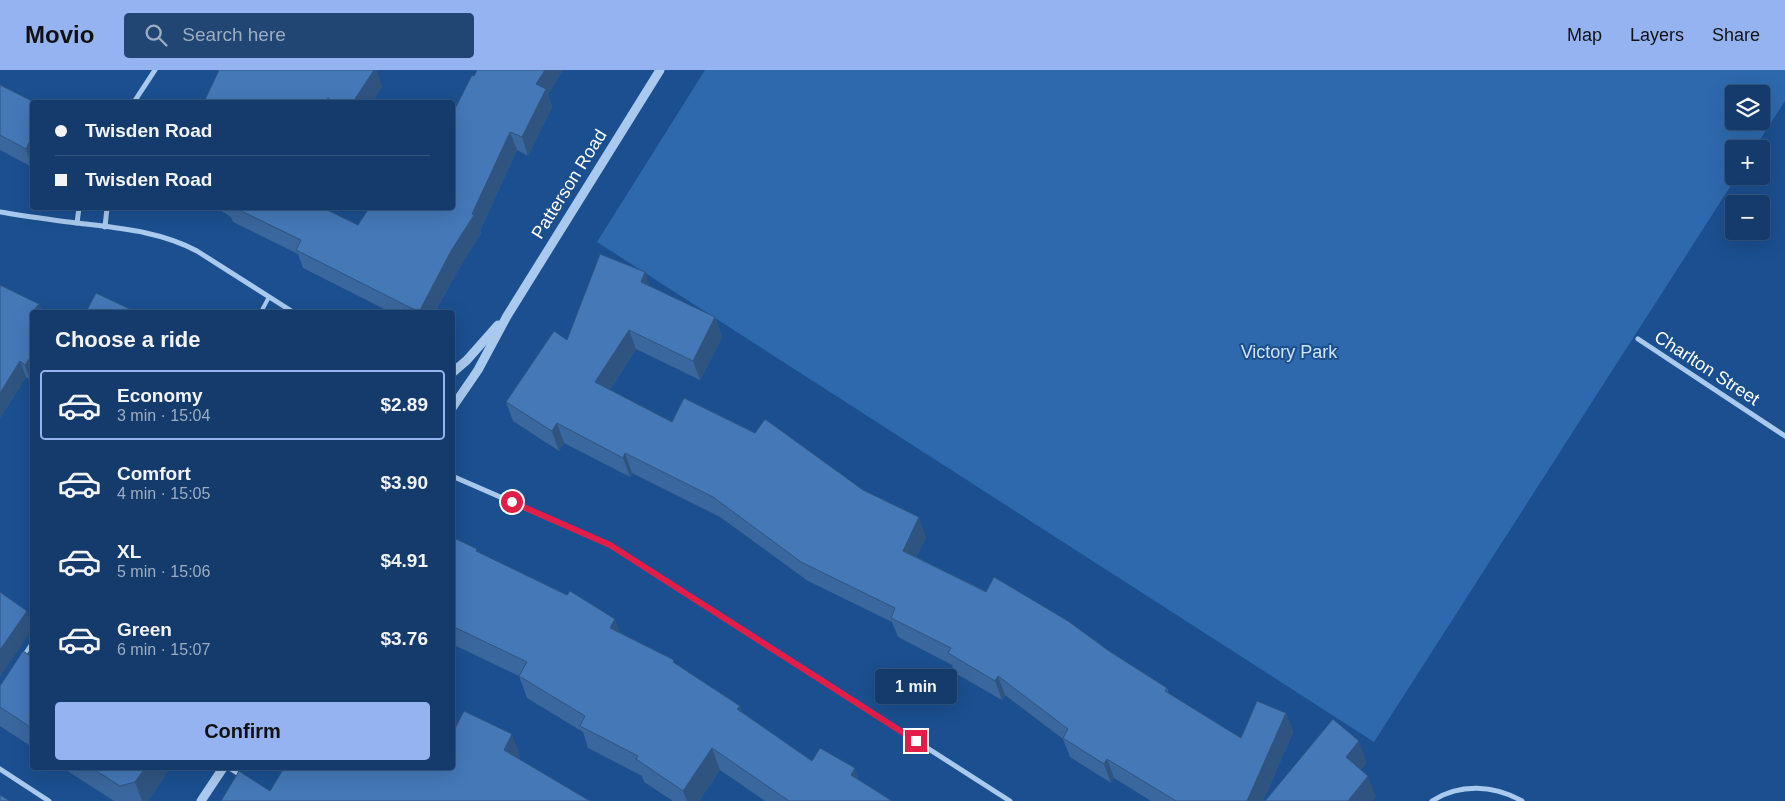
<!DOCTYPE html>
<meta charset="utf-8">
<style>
:root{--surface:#143b6b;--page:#214673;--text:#f1f3f6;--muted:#9dadc1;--line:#33557e;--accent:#95b2f1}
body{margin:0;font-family:Arial,sans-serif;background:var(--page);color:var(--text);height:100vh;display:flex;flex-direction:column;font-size:19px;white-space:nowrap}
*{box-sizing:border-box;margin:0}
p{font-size:16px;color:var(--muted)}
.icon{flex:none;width:28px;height:28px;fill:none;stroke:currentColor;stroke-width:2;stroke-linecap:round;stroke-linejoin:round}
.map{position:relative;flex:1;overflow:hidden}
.sheet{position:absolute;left:30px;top:240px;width:425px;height:460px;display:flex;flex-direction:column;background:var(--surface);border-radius:5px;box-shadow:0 5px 20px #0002,0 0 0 1px var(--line)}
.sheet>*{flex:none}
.hud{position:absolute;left:30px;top:30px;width:425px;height:110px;border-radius:5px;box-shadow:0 5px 20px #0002,0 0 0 1px var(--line);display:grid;align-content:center;height:110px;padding:0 25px;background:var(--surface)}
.controls{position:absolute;left:1725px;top:15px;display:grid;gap:10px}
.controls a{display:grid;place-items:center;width:45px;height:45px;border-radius:5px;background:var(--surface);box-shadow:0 5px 20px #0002,0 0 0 1px var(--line);font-size:25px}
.end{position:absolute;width:22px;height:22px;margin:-11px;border:6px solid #e11d48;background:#fff;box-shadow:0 0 0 2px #fff}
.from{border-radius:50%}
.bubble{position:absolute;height:35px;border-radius:5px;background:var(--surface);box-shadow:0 5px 20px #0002,0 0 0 1px var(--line);font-size:16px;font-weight:600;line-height:35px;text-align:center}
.hud b{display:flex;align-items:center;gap:18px;height:48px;font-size:19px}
.hud b+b{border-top:1px solid var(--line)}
.hud i{width:12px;height:12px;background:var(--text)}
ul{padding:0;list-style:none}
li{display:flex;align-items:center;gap:15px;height:70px;margin:0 10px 8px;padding:0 15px;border:2px solid transparent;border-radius:5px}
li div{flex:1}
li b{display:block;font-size:19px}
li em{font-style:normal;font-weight:600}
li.selected{border-color:var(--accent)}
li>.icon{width:45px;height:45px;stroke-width:1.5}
h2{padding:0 25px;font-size:22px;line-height:60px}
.cta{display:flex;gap:10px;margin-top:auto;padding:10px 25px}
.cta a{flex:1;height:58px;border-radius:5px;background:var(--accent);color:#111;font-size:20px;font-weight:600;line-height:58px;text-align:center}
header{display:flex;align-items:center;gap:30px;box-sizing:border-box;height:70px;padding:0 25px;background:var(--accent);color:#111}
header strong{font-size:24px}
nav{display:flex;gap:28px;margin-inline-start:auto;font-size:18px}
.search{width:350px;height:45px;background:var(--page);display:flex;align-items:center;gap:12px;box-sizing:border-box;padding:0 18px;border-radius:5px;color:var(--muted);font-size:19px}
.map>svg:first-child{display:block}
.green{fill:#2e69ad;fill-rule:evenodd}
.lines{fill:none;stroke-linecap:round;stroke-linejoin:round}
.service{stroke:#a9c9ee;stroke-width:4}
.minor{stroke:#a9c9ee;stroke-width:5}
.tertiary{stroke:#a9c9ee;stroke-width:9}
.wall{fill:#3a679d}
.shaded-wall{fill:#305480}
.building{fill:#4478b7;stroke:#305480}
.route{stroke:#e11d48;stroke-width:6}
.labels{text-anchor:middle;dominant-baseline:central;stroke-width:4;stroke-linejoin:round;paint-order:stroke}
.street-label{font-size:18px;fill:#fff;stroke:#1b4f8f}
.park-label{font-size:18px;fill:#cfe3fa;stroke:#1b4f8f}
</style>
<header>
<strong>Movio</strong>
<div class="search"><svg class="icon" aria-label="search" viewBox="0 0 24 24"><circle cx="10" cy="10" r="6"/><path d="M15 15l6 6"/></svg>Search here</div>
<nav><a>Map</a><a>Layers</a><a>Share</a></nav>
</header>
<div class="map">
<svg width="1785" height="731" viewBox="0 0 1785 731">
<rect width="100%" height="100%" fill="#1b4f8f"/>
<path class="green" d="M705,0H1785V31L1754,79H1734V106H1737L1374,672L597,172ZM1734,24H1761V51H1734Z"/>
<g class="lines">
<g class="service">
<path d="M261,242L269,227"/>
<path d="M24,585L32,573"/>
<path d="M229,698L241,706"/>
</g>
<g class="minor">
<path d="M134,32L155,0"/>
<path d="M0,142C26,146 51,150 77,153C118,158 160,161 197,181L293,242"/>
<path d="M77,153L79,138"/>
<path d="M105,157L107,138"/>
<path d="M1638,269L1785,366"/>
<path d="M452,406L610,475L1010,731"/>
<path d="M0,699L49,731"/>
<path d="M1432,731C1460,713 1494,715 1522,731"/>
</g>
<g class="tertiary">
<path d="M452,303L467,290L498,255"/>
<path d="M452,338L478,300L507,246L660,0"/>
<path d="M201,731L223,698"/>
</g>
</g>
<g class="wall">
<path d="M219,0H376L382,17L372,32H204Z"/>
<path d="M477,0H563L548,24L552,37L528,86L517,80L480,160L481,163L458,200L435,242H390L303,198L298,184L233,152L231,147L217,138H323L358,155L452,138L474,6Z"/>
<path d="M0,15L32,32V97L0,80Z"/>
<path d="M0,215L39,234L42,242H32V307L30,310L26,307L0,348Z"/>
<path d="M651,217L715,247L722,267L700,310L636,279L610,320L672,352L926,467L916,487L1109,581L1167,618L1169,624L1241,668L1286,643L1293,662L1263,731H1151L1114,708L1111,713L1070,687L1063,669L1005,625L1002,630L955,603L952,595L898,567L892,552L808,511L720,447L632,403L630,407L564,373L559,381L513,351L506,332L567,270Z"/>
<path d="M452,467L478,483L675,593L742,642L812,691L859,710L892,731H765L720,700L699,731H673L644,712L642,706L588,678L583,662L527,628L519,606L452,574Z"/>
<path d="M32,587V677L0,656V616Z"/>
<path d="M63,698H170L148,731H114Z"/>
</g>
<g class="shaded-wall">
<path d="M374,0H376L382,17L372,32H353Z"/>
<path d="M545,0H563L548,24L552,37L528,86L522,67L536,14Z"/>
<path d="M510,62L517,80L480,160L481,163L458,200L435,242H419L451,181L472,144Z"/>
<path d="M32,66V97L26,79Z"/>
<path d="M645,202L652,221L641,212Z"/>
<path d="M39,234L42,242H34L33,241Z"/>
<path d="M715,247L722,267L700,310L693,291Z"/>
<path d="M629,260L636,279L602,332L595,312Z"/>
<path d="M32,285V307L30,310L25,295Z"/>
<path d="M20,291L26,307L0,348V323Z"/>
<path d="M557,353L564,373L559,381L552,361Z"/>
<path d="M625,383L632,403L630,407L623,388Z"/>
<path d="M919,447L926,467L910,500L903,481Z"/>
<path d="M27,541L32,557V560L0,607V580Z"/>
<path d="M615,549L623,571L610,558Z"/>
<path d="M998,606L1005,625L1002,630L995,611Z"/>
<path d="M740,636L748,658L737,639Z"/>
<path d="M1286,643L1293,662L1263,731H1247Z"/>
<path d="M512,664L520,686L512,702L504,680Z"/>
<path d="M1359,671L1367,693L1354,709L1346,687Z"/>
<path d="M712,678L720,700L699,731H687L683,721Z"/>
<path d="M1107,689L1114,708L1111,713L1104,694Z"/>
<path d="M145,698H170L148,731H142L135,712Z"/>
<path d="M855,698L863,721L851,705Z"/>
<path d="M1368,706L1376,727L1373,731H1348Z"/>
</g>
<g class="building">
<path d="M219,0H374L353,32H335L328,28L326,32H204Z"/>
<path d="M477,0H545L536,14L546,19L522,67L510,62L472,144L474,145L451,181L419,242L296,180L301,170L235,138H323L358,155L369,138H452V45L472,5L474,6Z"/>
<path d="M0,15L34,32H32V66L26,79L0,65Z"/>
<path d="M600,184L645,202L641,212L715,247L693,291L629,260L595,312L672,352L684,328L755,363L765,349L863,420L919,447L903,481L986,522L994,507L1068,551L1109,581L1167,618L1165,621L1241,668L1257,631L1286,643L1247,731H1176L1107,689L1104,694L1063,668L1068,659L998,606L995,611L948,583L951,578L891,548L895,538L801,492L713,427L625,383L623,388L557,353L552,361L506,332L554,261L567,270Z"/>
<path d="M0,215L39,234L33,241L35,242H32V285L25,295L20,291L0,323Z"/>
<path d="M96,223L136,242H86Z"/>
<path d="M452,467L477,479L476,481L567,525L570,521L615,549L610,558L674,590L673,592L740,636L737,639L812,691L820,678L855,698L851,705L892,731H789L712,678L683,721L636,689L638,686L580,656L585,646L519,606L527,592L452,556Z"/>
<path d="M0,522L27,541L0,580Z"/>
<path d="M23,581L32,587V658L0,637V616Z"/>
<path d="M464,641L512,664L504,680L590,731H221L239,701L270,721L284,698H452V664Z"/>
<path d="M1333,649L1359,671L1346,687L1368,706L1348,731H1265Z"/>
<path d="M92,698H145L135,712L120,716Z"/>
<path d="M0,725L10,731H0Z"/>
</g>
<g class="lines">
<path class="route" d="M512,432L610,475L916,671"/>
</g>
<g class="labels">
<g class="street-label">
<text transform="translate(569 114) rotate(-58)">Patterson Road</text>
<text transform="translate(1707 298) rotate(33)">Charlton Street</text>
</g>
<g class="park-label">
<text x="1289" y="282">Victory Park</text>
</g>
</g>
</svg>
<div class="controls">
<a><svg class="icon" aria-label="layers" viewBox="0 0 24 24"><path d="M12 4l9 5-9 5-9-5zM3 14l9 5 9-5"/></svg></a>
<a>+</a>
<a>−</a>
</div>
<i class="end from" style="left:512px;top:432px"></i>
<i class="end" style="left:916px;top:671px"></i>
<div class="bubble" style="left:875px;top:599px;width:82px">1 min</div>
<div class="hud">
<b><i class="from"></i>Twisden Road</b>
<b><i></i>Twisden Road</b>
</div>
<section class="sheet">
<h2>Choose a ride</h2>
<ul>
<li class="selected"><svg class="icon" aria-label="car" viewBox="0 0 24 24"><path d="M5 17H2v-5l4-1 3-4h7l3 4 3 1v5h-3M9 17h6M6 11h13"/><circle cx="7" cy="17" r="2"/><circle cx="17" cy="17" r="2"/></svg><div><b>Economy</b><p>3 min · 15:04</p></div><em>$2.89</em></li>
<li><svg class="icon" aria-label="car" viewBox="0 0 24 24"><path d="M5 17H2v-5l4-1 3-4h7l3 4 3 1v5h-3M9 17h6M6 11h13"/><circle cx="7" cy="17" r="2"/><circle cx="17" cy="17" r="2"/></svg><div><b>Comfort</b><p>4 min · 15:05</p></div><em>$3.90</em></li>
<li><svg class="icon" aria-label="car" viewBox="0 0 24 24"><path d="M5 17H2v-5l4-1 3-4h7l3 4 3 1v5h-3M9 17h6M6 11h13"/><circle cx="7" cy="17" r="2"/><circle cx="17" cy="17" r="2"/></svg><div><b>XL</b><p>5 min · 15:06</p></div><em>$4.91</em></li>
<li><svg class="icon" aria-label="car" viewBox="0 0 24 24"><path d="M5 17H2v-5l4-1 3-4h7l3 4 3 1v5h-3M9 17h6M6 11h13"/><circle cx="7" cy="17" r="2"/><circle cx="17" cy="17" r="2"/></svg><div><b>Green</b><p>6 min · 15:07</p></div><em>$3.76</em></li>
</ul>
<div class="cta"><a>Confirm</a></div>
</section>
</div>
